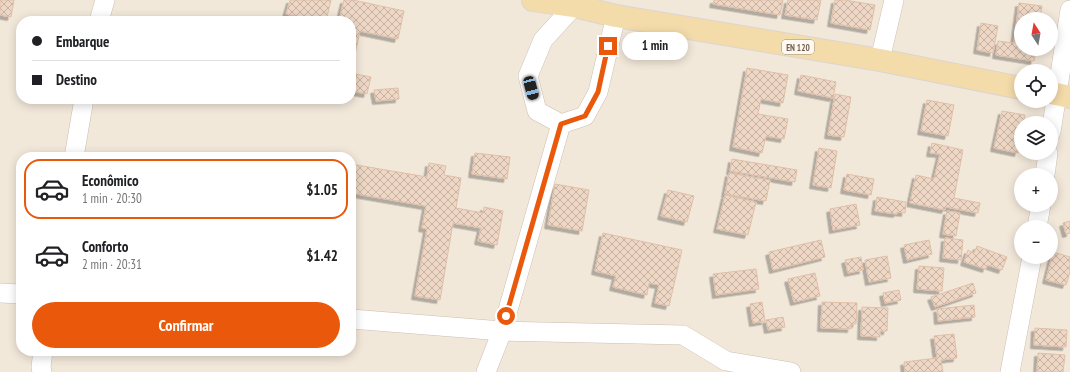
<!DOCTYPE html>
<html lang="pt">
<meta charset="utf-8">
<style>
:root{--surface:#fff;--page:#f2f2f2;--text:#202124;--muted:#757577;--line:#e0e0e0;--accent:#ea580c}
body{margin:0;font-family:"PT Sans Narrow",sans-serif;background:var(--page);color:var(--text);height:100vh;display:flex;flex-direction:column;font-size:15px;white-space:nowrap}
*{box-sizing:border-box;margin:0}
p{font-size:13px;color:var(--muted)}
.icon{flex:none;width:22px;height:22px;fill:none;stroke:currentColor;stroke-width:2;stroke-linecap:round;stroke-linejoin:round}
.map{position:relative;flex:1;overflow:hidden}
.sheet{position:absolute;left:16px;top:152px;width:340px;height:204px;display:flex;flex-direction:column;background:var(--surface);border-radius:16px;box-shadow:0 2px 10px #0003}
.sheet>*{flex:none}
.top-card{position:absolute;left:16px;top:16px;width:340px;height:88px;border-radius:16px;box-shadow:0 2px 10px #0003;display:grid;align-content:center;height:88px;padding:0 16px;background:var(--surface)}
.needle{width:26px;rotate:349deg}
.fabs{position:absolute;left:1014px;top:12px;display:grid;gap:8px}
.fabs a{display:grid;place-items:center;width:44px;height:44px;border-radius:50%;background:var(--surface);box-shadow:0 2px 10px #0003;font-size:20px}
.end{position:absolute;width:18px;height:18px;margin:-9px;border:5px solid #ea580c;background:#fff;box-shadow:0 0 0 2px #fff}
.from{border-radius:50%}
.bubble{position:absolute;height:28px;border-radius:14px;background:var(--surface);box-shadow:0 2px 10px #0003;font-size:13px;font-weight:800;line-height:28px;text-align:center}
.car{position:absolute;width:12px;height:24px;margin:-12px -6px;border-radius:5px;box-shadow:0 0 3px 1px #0007;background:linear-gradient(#222 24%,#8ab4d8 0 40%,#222 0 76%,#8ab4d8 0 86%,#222 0)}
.top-card b{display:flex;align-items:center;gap:14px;height:38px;font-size:15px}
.top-card b+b{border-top:1px solid var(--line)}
.top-card i{width:10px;height:10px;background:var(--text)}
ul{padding:7px 0 0;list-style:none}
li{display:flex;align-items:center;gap:12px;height:60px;margin:0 8px 6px;padding:0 8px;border:2px solid transparent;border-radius:16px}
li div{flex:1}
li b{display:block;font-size:15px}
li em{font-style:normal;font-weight:800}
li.selected{border-color:var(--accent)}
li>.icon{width:36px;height:36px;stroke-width:1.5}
.button{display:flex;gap:8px;margin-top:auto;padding:8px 16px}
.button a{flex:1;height:46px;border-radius:24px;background:var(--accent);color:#fff;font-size:16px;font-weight:800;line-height:46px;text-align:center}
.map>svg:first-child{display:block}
.residential{fill:#f2e8da;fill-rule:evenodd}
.building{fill:url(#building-cross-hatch);stroke:#e0bfa7;filter:url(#shadow)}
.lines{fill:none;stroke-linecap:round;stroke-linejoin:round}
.street-casing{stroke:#cdbeb2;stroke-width:20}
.primary-casing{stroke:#dbd5d2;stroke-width:24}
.street{stroke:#fff;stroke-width:19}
.primary{stroke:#f4dbaa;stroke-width:22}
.route{stroke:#ea580c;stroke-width:5}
.labels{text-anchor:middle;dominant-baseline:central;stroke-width:4;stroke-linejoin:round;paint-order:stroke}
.shield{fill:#fefaf2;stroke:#9e8d81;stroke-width:1}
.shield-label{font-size:9px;font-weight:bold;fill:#755e50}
</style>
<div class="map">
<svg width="1070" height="372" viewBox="0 0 1070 372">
<defs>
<pattern id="building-cross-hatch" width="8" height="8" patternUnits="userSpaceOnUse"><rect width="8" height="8" fill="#eed7c5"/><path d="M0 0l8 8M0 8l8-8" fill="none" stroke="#c5b2a2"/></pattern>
<filter id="shadow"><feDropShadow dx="-3.5" dy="3.5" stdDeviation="0" flood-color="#0004"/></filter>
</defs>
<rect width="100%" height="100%" fill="#fbf6eb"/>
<path class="residential" d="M0,0H1070V372H0ZM1021,19H1051V49H1021ZM21,21H351V99H21ZM1021,71H1051V101H1021ZM1021,123H1051V153H1021ZM21,157H351V351H21ZM1021,175H1051V205H1021ZM1021,227H1051V257H1021Z"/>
<g class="building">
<path d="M0,0H14L11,17L0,15Z"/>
<path d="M290,0H331L326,21H319L286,14Z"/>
<path d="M344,0H353L404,11L398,39L360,31L351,73L371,77L367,94L351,91V21H339Z"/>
<path d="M714,0H783L780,15L713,4Z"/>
<path d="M788,0H821L817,20L785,15Z"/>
<path d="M835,0H845L875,5L870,30L831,23Z"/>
<path d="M1019,3L1042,6L1040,19H1021V49H1036L1034,61L996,55L998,41L1014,43Z"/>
<path d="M981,23L998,26L993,53L977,50Z"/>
<path d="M747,68L788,75L783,103L761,99L758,114L788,119L784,139L766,136L762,153L733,147Z"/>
<path d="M801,75L836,82L833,98L798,91Z"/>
<path d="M398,88L399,99L376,101L374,90Z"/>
<path d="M835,94L851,97L844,137L828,135Z"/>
<path d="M927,100L954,105L948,136L921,131Z"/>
<path d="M1002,111L1025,115L1023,123H1021V135L1018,153L994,148Z"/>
<path d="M932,143L963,150L954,198L980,203L978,213L946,207L945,210L910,203L916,175L934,179L940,154L930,153Z"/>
<path d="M819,148L837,151L831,188L813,185Z"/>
<path d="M475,153L510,157L507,179L472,174Z"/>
<path d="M732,159L797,170L795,182L730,171Z"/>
<path d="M429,163L446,166L444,175L461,178L456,208L483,213L484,207L503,211L497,245L478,241L481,228L453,223L440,300L415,296L427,229L422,228L426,206L351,193V164L427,177Z"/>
<path d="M729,173L770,180L766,201L725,194Z"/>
<path d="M847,174L874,179L871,195L844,190Z"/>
<path d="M555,184L589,190L582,231L548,225Z"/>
<path d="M668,190L694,196L687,222L661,216Z"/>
<path d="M725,195L756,202L748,235L717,229Z"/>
<path d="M877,197L906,202L905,213L897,212V214L875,211Z"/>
<path d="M856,204L860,225L833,230L830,209Z"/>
<path d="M947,211L960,213L956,236L943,234Z"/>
<path d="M1070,221V233L1066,234L1063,223Z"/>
<path d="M603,233L682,250L669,306L655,303L659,285L649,283L647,295L613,287L616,276L595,271Z"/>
<path d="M945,238L963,240L961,260L943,258Z"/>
<path d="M821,240L825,257L773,270L769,252Z"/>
<path d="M929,240L932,254L907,260L904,245Z"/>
<path d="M977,246L1007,257L1002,270L987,265L986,269L964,262L968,250L974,253Z"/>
<path d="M1053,252L1070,257V272L1066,285L1046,280Z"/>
<path d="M887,256L891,278L869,282L865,260Z"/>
<path d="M861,257L863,270L848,273L845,260Z"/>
<path d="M919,266L944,268L942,291L917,289Z"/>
<path d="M756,269L759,289L716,295L713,274Z"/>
<path d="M815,273L820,296L794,302L788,279Z"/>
<path d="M973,283L976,293L935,307L931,297Z"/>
<path d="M899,290L901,300L885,303L883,293Z"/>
<path d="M762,302L765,321L753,323L750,304Z"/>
<path d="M822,302L857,303L856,324H851V329L821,328Z"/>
<path d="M974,305L975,317L938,321L937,309Z"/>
<path d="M862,307L888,308L887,331H880V337L861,336Z"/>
<path d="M783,317L785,327L768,330L766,320Z"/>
<path d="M1035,328L1067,330L1066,347L1034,345Z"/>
<path d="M954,334L957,358L941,360L943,372H905L904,362L937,358L934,336Z"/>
<path d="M1038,353L1065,355L1063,372H1037Z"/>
</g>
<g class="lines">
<g class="street-casing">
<g id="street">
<path d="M574,6L543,40L528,76L537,111L561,124L585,116L598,92L616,16"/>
<path d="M99,21L105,0"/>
<path d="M880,60L894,0"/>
<path d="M1051,132L1070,10"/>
<path d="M74,157L84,99"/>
<path d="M1045,175L1048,153"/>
<path d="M1037,227L1041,205"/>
<path d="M0,293L21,294"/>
<path d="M351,319L502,331L683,335L726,361L791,372"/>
<path d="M42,372L41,367L43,351"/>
<path d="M486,372L502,331L561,124"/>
<path d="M1010,372L1032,257"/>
</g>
</g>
<g class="primary-casing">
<g id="primary">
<path d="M533,0L574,6L616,16L880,60L1021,88"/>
<path d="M1051,93L1070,97"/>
</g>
</g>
<use href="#street" class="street"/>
<use href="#primary" class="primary"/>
</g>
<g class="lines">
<path class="route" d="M506,316L561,124L585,116L598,92L608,46"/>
</g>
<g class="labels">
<rect class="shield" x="782" y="40" width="32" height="14" rx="3"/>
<g class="shield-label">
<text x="798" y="47">EN 120</text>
</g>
</g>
</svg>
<div class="fabs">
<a><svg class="needle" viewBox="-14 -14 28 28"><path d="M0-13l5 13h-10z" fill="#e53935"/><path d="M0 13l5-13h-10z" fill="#757577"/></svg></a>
<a><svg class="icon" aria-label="locate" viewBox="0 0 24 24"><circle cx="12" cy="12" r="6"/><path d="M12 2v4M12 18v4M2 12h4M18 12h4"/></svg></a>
<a><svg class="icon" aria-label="layers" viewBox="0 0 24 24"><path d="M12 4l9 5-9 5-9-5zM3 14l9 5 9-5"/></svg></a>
<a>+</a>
<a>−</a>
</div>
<i class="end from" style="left:506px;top:316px"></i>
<i class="end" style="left:608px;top:46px"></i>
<div class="bubble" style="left:622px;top:32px;width:66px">1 min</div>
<i class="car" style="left:531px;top:88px;rotate:165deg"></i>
<div class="top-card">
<b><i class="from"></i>Embarque</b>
<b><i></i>Destino</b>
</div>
<section class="sheet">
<ul>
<li class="selected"><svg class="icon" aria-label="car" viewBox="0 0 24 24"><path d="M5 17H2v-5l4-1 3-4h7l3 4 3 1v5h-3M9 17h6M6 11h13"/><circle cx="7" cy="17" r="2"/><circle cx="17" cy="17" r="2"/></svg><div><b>Econômico</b><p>1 min · 20:30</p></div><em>$1.05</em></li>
<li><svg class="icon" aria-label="car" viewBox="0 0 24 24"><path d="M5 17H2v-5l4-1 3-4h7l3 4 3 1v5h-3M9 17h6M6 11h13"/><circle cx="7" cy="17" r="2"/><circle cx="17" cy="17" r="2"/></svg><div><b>Conforto</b><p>2 min · 20:31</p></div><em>$1.42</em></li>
</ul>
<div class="button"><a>Confirmar</a></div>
</section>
</div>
